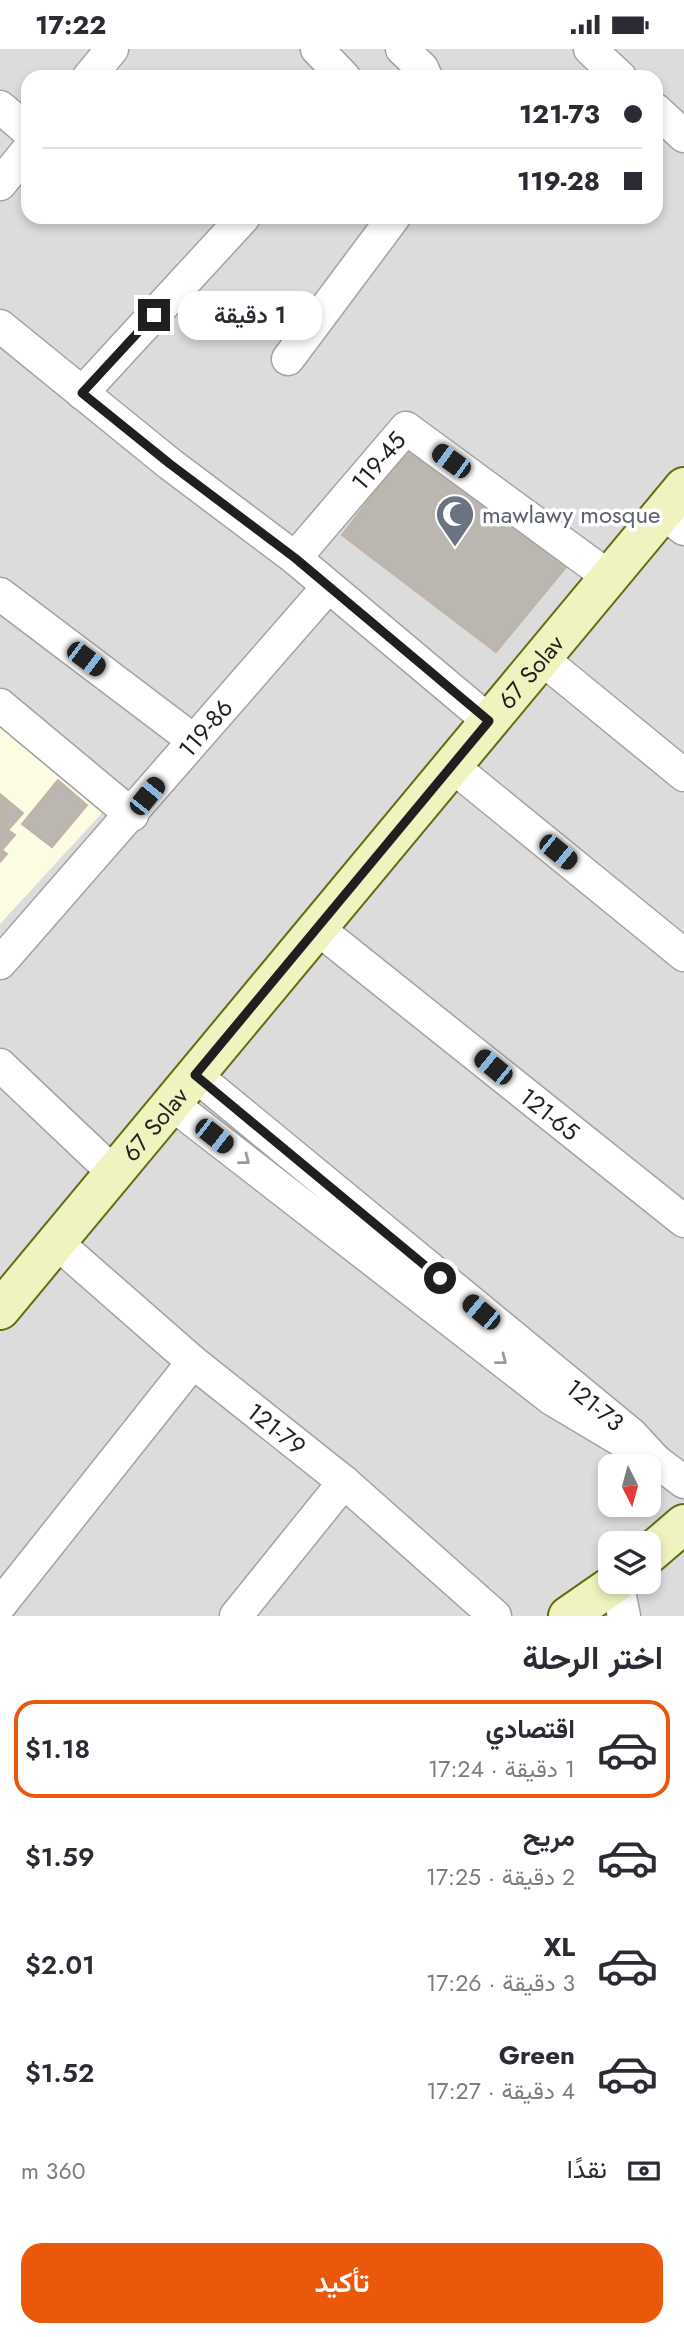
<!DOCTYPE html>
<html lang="ar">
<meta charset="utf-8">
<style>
:root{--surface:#fff;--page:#f7f7f7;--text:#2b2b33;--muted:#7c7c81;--line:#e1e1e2;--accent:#ea580c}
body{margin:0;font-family:Jost,Vazirmatn,sans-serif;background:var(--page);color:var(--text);direction:rtl;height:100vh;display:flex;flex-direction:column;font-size:26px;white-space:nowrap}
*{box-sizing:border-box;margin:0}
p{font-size:23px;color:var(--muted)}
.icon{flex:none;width:38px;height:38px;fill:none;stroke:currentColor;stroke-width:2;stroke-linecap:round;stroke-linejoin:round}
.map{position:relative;height:1567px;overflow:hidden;direction:ltr}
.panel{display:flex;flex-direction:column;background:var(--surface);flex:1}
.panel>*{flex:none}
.top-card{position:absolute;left:21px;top:21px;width:642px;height:154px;border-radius:21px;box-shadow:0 4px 10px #0003;direction:rtl;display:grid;align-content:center;height:154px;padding:0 21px;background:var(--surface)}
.needle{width:46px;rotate:174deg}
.fabs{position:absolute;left:598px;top:1405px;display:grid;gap:14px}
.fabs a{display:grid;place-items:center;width:63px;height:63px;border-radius:14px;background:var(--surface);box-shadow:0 4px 10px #0003;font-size:35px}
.end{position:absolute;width:32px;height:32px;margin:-16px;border:9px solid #1f1f1f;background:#fff;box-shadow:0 0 0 4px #fff}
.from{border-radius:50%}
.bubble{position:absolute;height:49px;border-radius:21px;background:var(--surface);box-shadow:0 4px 10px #0003;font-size:23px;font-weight:600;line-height:49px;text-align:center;direction:rtl}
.car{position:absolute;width:21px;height:42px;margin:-21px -10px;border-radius:9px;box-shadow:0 0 5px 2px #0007;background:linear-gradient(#222 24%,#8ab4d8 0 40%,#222 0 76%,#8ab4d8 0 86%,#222 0)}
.top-card b{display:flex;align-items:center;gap:24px;height:66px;font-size:26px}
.top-card b+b{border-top:2px solid var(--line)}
.top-card i{width:18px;height:18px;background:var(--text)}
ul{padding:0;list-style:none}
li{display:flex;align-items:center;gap:21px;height:98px;margin:0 14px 10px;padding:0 7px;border:4px solid transparent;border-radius:21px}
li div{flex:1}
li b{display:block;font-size:26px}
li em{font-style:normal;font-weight:600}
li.active{border-color:var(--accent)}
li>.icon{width:63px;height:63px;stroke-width:1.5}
h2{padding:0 21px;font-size:32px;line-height:84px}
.pay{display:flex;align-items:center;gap:18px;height:77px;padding:0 21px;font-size:26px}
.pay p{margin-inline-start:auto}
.cta{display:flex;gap:14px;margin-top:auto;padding:14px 21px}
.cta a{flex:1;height:80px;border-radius:21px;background:var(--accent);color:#fff;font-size:28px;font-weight:600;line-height:80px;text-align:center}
.status{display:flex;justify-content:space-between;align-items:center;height:49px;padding:0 35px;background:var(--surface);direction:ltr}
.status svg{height:19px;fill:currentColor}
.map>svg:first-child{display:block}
.residential{fill:#dddcdc;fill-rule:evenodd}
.education{fill:#fcfce3}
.building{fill:#bcb6b0;stroke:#bfb4aa;stroke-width:2}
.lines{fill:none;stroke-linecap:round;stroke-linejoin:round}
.street-casing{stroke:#a3a3a3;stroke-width:35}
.secondary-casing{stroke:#616c10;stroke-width:42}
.street{stroke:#fff;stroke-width:32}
.secondary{stroke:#f0f3c0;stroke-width:38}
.oneway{stroke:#9a9a9a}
.route{stroke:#1f1f1f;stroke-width:9}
.labels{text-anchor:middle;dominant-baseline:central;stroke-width:7;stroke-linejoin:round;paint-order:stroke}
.street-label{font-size:24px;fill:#1f1f1f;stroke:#fff}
.worship-label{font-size:24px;fill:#5b616d;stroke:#fff;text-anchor:start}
</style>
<div class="status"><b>17:22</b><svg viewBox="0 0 49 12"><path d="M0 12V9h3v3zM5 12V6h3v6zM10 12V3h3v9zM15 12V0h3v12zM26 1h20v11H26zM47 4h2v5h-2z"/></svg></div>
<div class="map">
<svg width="684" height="1567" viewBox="0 0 684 1567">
<rect width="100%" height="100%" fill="#efece7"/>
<path class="residential" d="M0,0H684V1567H0ZM28,28H656V168H28ZM611,1418H649V1456H611ZM611,1494H649V1533H611Z"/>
<path class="education" d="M0,679L102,764L0,875Z"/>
<g class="building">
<path d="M411,396L567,517L496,603L342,486Z"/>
<path d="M58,731L87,756L52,798L22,775Z"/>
<path d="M0,745L23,764L8,781L15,786L2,801L7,805L0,813Z"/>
</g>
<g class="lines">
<g class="street-casing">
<g id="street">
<path d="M317,0L344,28"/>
<path d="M402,0L422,19L426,28"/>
<path d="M590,0L620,28"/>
<path d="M89,28L112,0"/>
<path d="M0,58L28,82"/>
<path d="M656,61L684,87"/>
<path d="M0,135L28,101"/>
<path d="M0,277L170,415L295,509L489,672"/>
<path d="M288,310L394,168"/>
<path d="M82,344L244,168"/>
<path d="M663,464L684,480"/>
<path id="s1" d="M295,509L406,379L609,528"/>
<path d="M0,545L193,691"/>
<path d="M541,609L684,726"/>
<path d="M0,656L132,766"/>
<path d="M452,717L684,906"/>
<path id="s2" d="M317,879L684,1172"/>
<path id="s3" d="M0,914L328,538"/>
<path d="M0,1016L114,1124"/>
<path d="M172,1055L552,1350L656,1412L631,1385L195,1026"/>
<path id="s4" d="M56,1193L193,1313L344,1433L495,1567"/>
<path d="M656,1412L684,1433"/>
<path d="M617,1533L624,1567"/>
<path d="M0,1556L193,1313"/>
<path d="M236,1567L344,1433"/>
</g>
</g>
<g class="secondary-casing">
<g id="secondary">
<path id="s5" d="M0,1261L684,438"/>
<path d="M649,1505L684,1475"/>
<path d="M568,1567L617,1533"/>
</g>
</g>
<use href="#street" class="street"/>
<use href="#secondary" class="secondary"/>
</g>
<defs><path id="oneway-chevron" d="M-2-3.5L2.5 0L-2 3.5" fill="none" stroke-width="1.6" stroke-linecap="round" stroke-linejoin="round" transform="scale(1.75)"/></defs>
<g class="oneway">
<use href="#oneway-chevron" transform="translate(245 1111) rotate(38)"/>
<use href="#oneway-chevron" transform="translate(502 1311) rotate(38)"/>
</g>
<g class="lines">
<path class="route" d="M154,266L82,344L170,415L295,509L489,672L195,1026L440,1229"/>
</g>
<defs>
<g id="mosque-pin" transform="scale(2.0125)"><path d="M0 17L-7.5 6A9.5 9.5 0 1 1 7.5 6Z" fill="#6b7280" stroke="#fff"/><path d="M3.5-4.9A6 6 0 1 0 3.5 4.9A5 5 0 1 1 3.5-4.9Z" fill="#fff"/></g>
</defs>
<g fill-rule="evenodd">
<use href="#mosque-pin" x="455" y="465"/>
</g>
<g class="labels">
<g class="street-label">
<text stroke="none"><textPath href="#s1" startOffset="128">119-45</textPath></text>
<text stroke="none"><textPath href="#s5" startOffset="830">67 Solav</textPath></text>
<text stroke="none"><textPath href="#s3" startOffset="312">119-86</textPath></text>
<text stroke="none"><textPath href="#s2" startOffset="298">121-65</textPath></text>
<text stroke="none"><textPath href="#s5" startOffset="242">67 Solav</textPath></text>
<text transform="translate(595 1356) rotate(39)">121-73</text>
<text stroke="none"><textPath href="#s4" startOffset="289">121-79</textPath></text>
</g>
<g class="worship-label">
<text x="482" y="465">mawlawy mosque</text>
</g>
</g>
</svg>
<div class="fabs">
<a><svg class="needle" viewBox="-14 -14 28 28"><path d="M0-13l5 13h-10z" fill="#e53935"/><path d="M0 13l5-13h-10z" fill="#7c7c81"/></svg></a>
<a><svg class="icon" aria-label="layers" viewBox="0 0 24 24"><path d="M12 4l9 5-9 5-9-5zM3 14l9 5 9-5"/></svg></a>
</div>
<i class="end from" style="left:440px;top:1229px"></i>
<i class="end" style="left:154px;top:266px"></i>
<div class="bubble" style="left:178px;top:242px;width:144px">1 دقيقة</div>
<i class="car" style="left:451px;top:412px;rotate:306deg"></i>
<i class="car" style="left:86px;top:610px;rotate:127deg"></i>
<i class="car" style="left:147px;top:747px;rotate:39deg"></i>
<i class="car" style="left:558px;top:803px;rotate:129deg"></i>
<i class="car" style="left:493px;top:1018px;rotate:309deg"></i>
<i class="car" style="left:214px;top:1087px;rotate:128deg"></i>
<i class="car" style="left:481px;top:1263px;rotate:310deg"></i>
<div class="top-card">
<b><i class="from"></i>121-73</b>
<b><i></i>119-28</b>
</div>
</div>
<section class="panel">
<h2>اختر الرحلة</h2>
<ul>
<li class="active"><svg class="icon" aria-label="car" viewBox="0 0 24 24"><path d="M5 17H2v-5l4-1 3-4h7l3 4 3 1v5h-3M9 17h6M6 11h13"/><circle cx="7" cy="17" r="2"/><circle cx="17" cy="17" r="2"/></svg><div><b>اقتصادي</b><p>1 دقيقة · 17:24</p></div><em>$1.18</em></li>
<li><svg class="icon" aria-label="car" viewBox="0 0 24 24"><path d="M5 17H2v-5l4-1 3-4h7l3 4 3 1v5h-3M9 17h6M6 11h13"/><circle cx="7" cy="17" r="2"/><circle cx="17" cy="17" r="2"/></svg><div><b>مريح</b><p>2 دقيقة · 17:25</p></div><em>$1.59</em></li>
<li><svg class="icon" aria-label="car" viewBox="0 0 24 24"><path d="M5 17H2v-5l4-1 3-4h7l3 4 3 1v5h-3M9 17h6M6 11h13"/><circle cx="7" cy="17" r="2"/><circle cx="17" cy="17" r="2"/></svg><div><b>XL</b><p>3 دقيقة · 17:26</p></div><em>$2.01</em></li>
<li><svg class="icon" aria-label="car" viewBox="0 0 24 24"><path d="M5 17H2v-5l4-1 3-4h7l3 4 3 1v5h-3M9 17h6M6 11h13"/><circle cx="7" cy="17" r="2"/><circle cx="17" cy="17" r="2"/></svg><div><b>Green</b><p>4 دقيقة · 17:27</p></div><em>$1.52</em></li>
</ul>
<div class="pay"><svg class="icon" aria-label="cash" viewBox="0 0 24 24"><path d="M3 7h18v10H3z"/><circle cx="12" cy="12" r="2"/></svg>نقدًا<p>360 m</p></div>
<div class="cta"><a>تأكيد</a></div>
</section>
